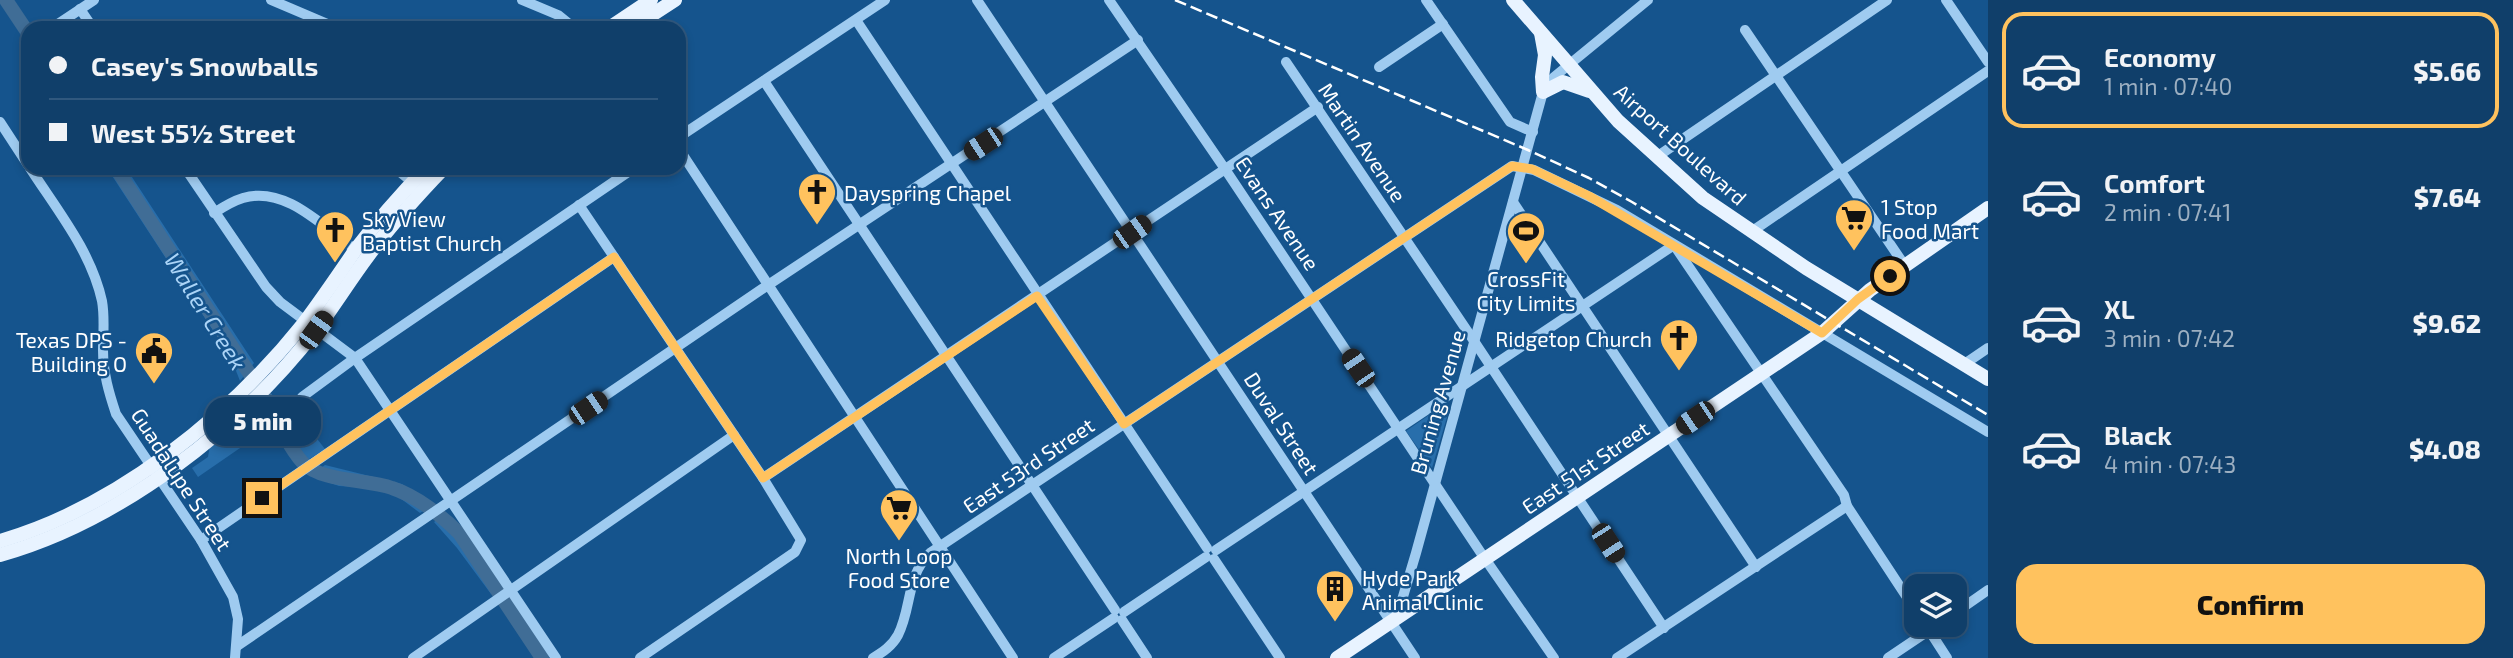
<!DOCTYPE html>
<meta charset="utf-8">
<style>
:root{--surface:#103f6a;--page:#194670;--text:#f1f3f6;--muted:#9cafc1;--line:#30587e;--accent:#ffc25e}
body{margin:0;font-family:"Exo 2",sans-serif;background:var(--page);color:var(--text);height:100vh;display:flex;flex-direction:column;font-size:26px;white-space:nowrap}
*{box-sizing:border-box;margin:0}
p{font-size:23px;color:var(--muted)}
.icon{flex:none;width:38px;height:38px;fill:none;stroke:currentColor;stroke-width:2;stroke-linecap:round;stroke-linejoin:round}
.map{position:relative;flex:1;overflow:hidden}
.sheet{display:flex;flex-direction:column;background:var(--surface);width:525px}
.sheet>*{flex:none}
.guide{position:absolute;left:21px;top:21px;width:665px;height:154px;border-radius:21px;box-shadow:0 4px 10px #0003,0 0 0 2px var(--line);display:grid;align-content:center;height:154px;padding:0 28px;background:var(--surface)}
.fabs{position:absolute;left:1904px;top:574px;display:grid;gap:14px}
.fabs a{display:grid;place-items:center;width:63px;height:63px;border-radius:14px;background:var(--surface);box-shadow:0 4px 10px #0003,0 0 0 2px var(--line);font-size:35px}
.end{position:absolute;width:32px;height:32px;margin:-16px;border:9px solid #ffc25e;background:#111;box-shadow:0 0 0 4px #111}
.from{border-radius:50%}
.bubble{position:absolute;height:49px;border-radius:21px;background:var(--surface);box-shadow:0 4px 10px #0003,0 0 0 2px var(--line);font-size:23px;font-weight:800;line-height:49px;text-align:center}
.car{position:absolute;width:21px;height:42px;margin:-21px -10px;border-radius:9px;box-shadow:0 0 5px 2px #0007;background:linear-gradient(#222 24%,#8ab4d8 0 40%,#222 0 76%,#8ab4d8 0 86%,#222 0)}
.guide b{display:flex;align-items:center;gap:24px;height:66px;font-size:26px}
.guide b+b{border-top:2px solid var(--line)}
.guide i{width:18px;height:18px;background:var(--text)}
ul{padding:12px 0 0;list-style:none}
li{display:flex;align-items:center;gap:21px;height:116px;margin:0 14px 10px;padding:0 14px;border:4px solid transparent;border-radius:21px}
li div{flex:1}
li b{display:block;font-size:26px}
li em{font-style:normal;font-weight:800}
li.on{border-color:var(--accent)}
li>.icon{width:63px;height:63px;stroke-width:1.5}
.action{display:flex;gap:14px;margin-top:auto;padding:14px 28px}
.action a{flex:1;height:80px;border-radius:21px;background:var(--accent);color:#111;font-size:28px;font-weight:800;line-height:80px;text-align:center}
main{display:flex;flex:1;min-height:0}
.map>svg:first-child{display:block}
.green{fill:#286eab}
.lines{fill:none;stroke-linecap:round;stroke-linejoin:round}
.river{stroke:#406d96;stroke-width:14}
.minor{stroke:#9fcbf0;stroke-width:10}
.major{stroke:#e8f3ff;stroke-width:14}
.rail{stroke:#fff;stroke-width:2.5;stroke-dasharray:12 5;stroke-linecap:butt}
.route{stroke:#ffc25e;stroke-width:9}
.labels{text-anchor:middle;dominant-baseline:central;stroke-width:5;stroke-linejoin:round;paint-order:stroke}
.street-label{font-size:21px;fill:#fff;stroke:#15548d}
.poi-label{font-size:21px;fill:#fff;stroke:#15548d;text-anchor:start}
.water-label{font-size:23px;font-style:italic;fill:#abd4f7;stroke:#15548d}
</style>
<main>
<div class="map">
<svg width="1988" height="658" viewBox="0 0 1988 658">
<rect width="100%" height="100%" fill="#15548d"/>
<g class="green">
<path d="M107,168H126L254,363L240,381L231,358Z"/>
<path d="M270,392L283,409L293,408L325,449L298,466L269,428L198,477L192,468L208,457L210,445Z"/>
<path d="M1445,404L1450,407L1432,468L1406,431Z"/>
<path d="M325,465L402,484L432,506L420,513L396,495L378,488L339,486L310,476Z"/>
<path d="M445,514L456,521L501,587L491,594L457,548L434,522Z"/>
</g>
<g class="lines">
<g class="river">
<path d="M6,0L28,33"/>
<path d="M116,168L268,402C274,418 291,450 303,463C322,482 367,479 392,488C416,496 441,515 459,533L542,658"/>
</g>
<g class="minor">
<path d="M271,0L337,28"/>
<path d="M522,0L558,15L574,28"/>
<path d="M977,0L1415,658"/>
<path d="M1109,0L1225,169L1481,553L1554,658"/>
<path d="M1426,0L1510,122L1533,132"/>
<path d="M1946,0L1988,62"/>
<path d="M80,9L93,28"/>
<path d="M856,20L1207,548"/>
<path d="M52,28L94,0"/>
<path d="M1745,30L1905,266"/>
<path d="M1286,62L1474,341L1664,628"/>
<path d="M1379,67L1443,24"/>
<path d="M764,81L1115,610"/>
<path d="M0,122L28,165"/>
<path d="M679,137L885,0"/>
<path d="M679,149L1013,658"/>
<path d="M1658,156L1887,0"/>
<path d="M30,168C57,210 91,251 102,301C105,318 103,334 103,350C103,373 109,393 116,414L201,540L233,597L238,619L235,658"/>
<path d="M185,168L266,287L280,302L355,358L556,658"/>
<path d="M395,168L412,182"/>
<path d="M1513,202L1756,567"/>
<path d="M579,205L763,478L801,540L795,552L640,658"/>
<path d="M214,213C223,207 233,201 243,198C286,185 324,228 356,250"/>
<path d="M1751,232L1988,71"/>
<path d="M1963,365L1988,348"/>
<path d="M302,397L355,358L634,168"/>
<path d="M763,478L1318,107"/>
<path d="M201,540L614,257"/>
<path d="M1216,550L1674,245L1844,495L1847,506L1916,611"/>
<path d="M1214,559L1280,658"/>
<path d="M1124,612L1206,557"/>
<path d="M1955,613L1988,590"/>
<path d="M1122,620L1147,658"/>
<path d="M1391,620L1402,600L1416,553L1543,92L1554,77L1648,0"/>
<path d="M1927,627L1947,658"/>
<path d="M237,646L762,289L1138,40"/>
<path d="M413,658L734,435"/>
<path d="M873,658C883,652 892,646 898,635C912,608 906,576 930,553L1512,166L1534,170L1617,210L1988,432"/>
<path d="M1054,658L1114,618"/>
<path d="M1617,658L1847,506"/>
<path d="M1888,658L1937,625"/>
</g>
<g class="major">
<path d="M1513,0L1618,121L1703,198L1806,268L1988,379"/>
<path d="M609,28L651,0"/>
<path d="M632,28L675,0"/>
<path d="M1541,33L1545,55L1542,77L1543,92L1563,82L1589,91"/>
<path d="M0,541C117,507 229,417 304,323C322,299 339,274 356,249C378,220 401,194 426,168"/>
<path d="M0,555C121,521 240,428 316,330C334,306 350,280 368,256C391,225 417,196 444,168"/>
<path d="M1337,658L1822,333L1870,290L1988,208"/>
</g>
<path class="rail" d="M1175,0L1528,150L1589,178L1632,202L1988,415"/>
</g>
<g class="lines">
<path class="route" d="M262,498L614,257L763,478L1037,296L1124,424L1512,166L1532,169L1589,196L1822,333L1858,299L1890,276"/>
</g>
<defs>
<g id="church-pin" transform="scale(2.0125)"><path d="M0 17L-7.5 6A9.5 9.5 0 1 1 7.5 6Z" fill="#ffc25e" stroke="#15548d"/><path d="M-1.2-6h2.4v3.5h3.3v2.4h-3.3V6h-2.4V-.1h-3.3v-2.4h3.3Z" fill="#111"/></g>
<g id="supermarket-pin" transform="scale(2.0125)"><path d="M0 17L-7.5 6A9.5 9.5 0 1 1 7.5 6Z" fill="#ffc25e" stroke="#15548d"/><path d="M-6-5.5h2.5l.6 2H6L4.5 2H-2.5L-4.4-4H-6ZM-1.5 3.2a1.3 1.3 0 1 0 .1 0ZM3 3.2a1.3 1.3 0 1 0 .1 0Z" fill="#111"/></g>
<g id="stadium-pin" transform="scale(2.0125)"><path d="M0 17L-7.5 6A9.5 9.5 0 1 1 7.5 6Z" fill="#ffc25e" stroke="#15548d"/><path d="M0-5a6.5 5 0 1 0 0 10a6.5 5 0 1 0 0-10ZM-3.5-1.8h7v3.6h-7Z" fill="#111"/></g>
<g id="civic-pin" transform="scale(2.0125)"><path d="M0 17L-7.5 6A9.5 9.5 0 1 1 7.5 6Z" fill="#ffc25e" stroke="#15548d"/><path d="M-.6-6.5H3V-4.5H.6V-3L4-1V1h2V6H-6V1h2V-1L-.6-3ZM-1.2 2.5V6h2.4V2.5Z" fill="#111"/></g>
<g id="building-pin" transform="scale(2.0125)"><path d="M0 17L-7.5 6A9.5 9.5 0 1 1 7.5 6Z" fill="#ffc25e" stroke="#15548d"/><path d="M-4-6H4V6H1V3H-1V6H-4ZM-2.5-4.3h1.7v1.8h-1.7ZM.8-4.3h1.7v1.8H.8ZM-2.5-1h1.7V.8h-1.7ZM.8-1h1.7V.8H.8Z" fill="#111"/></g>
</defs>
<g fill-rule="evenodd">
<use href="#church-pin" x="817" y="192"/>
<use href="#supermarket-pin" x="1854" y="218"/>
<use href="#church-pin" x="335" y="230"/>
<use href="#stadium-pin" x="1526" y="231"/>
<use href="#church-pin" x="1679" y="338"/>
<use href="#civic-pin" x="154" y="351"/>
<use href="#supermarket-pin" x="899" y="508"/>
<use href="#building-pin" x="1335" y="589"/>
</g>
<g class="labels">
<g class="street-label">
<text transform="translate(1363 142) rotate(56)">Martin Avenue</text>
<text transform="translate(1681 144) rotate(42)">Airport Boulevard</text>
<text transform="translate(1278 213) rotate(56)">Evans Avenue</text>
<text transform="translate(1437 402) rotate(-74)">Bruning Avenue</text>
<text transform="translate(1282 423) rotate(57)">Duval Street</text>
<text transform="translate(1028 465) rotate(-34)">East 53rd Street</text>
<text transform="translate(1585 467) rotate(-34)">East 51st Street</text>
<text transform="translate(182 479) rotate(57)">Guadalupe Street</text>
</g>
<g class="poi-label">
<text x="844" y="192">Dayspring Chapel</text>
<text x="1881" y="206">1 Stop<tspan x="1881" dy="24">Food Mart</tspan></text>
<text x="362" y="218">Sky View<tspan x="362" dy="24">Baptist Church</tspan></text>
<text x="1526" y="278" text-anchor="middle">CrossFit<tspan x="1526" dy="24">City Limits</tspan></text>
<text x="1652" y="338" text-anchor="end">Ridgetop Church</text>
<text x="127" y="339" text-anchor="end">Texas DPS -<tspan x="127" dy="24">Building O</tspan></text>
<text x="899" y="555" text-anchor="middle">North Loop<tspan x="899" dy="24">Food Store</tspan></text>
<text x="1362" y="577">Hyde Park<tspan x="1362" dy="24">Animal Clinic</tspan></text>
</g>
<g class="water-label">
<text transform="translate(206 311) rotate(58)">Waller Creek</text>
</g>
</g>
</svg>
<div class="fabs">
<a><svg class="icon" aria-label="layers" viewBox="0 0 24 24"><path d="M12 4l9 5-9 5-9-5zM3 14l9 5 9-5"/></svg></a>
</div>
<i class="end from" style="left:1890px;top:276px"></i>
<i class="end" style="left:262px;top:498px"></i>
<div class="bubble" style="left:205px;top:397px;width:116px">5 min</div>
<i class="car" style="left:983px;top:144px;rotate:237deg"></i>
<i class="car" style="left:1132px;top:232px;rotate:55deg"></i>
<i class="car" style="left:316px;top:330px;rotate:36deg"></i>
<i class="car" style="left:1358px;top:368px;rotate:326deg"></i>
<i class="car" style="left:588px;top:408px;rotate:56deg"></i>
<i class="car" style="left:1695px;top:418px;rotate:236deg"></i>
<i class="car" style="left:1608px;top:543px;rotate:147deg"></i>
<div class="guide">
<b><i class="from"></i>Casey's Snowballs</b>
<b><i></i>West 55½ Street</b>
</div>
</div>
<section class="sheet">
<ul>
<li class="on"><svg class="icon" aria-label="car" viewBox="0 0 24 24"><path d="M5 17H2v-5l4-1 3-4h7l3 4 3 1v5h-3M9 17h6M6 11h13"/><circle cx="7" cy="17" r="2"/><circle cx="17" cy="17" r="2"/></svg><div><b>Economy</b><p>1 min · 07:40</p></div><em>$5.66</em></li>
<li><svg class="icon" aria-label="car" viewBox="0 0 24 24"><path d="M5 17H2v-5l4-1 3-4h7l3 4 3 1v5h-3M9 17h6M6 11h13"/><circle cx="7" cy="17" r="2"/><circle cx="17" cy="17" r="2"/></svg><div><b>Comfort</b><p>2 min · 07:41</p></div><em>$7.64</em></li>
<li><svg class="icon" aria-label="car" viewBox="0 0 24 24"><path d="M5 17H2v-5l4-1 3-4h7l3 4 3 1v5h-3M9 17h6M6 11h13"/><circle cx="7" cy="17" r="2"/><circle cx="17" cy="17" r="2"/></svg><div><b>XL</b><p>3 min · 07:42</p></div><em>$9.62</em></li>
<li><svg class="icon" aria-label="car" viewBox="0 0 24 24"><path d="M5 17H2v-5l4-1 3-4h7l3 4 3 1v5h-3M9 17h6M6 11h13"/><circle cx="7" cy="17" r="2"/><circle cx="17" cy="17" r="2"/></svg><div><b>Black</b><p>4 min · 07:43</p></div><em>$4.08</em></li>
</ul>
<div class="action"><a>Confirm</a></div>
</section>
</main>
